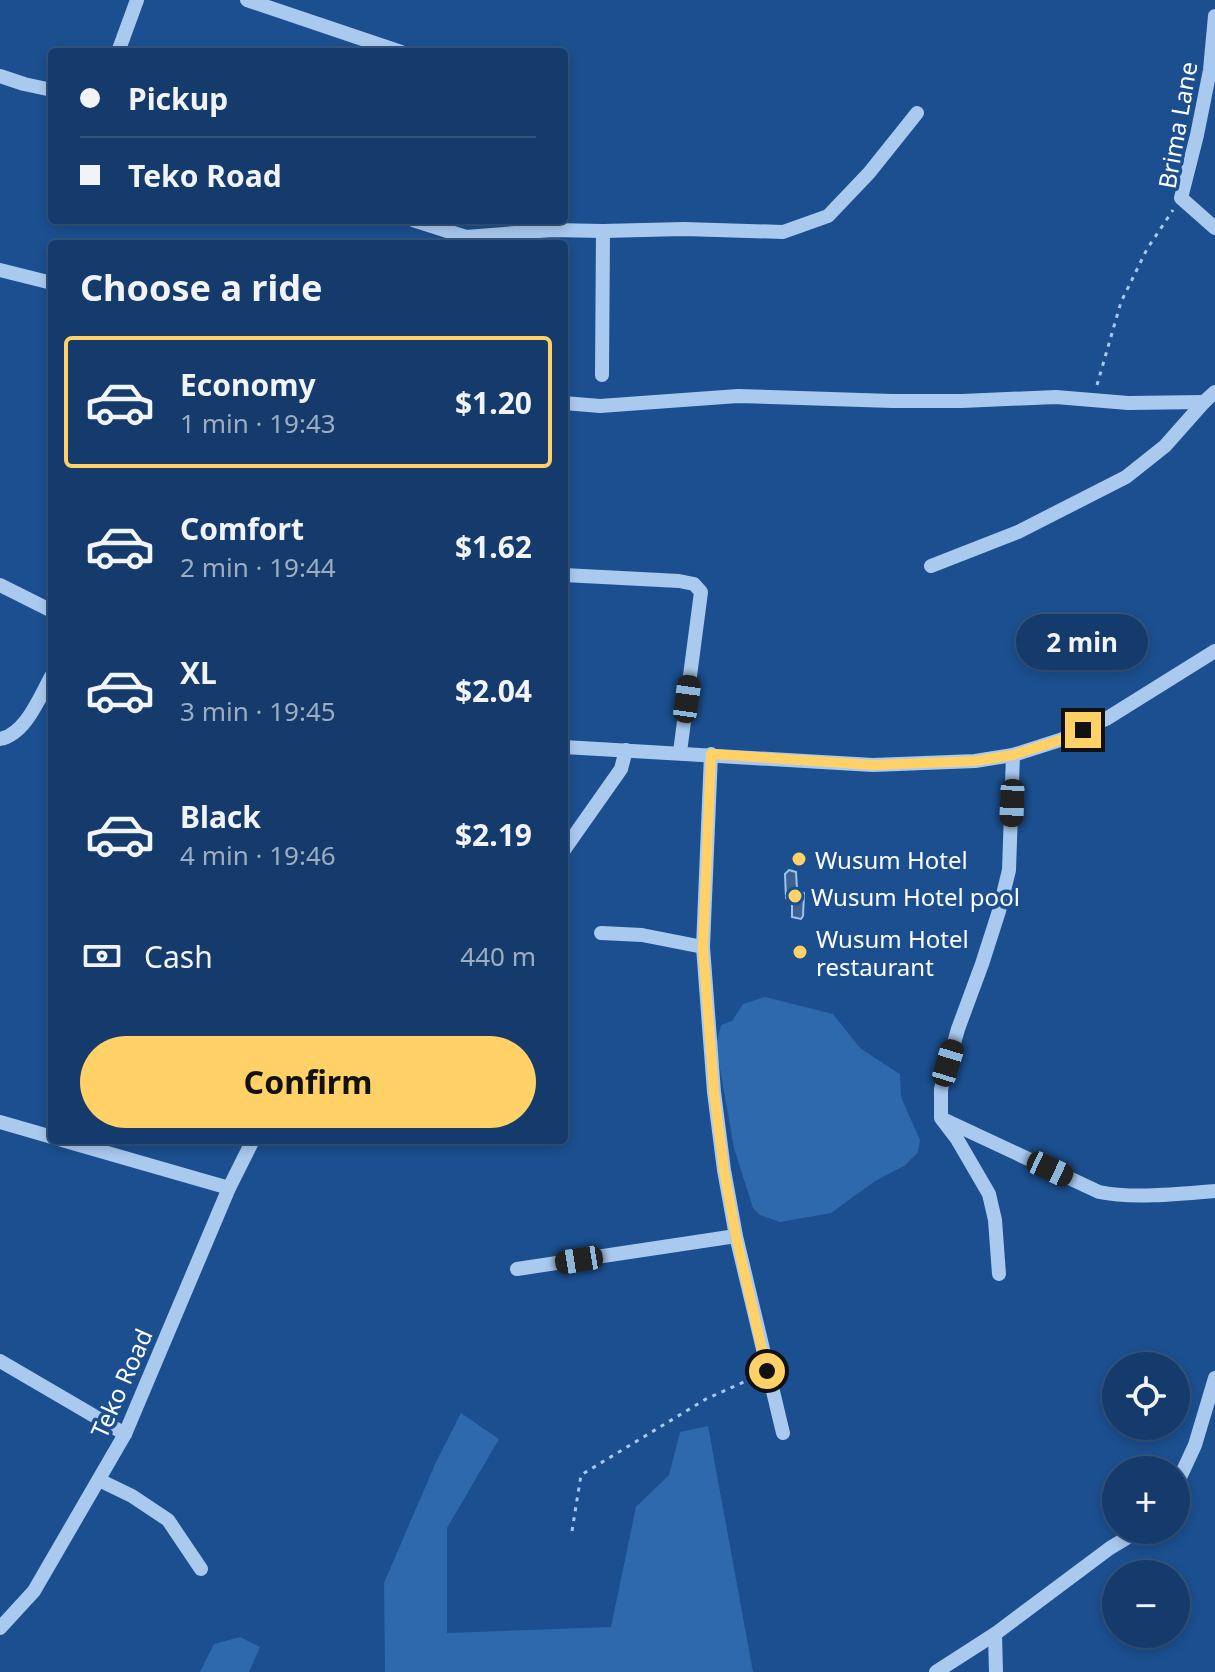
<!DOCTYPE html>
<meta charset="utf-8">
<style>
:root{--surface:#143b6b;--page:#1d4271;--text:#f1f3f6;--muted:#9dadc1;--line:#33557e;--accent:#ffd166}
body{margin:0;font-family:"Noto Sans",sans-serif;background:var(--page);color:var(--text);height:100vh;display:flex;flex-direction:column;font-size:30px;white-space:nowrap}
*{box-sizing:border-box;margin:0}
p{font-size:26px;color:var(--muted)}
.icon{flex:none;width:44px;height:44px;fill:none;stroke:currentColor;stroke-width:2;stroke-linecap:round;stroke-linejoin:round}
.map{position:relative;flex:1;overflow:hidden}
.drawer{position:absolute;left:48px;top:240px;width:520px;height:904px;display:flex;flex-direction:column;background:var(--surface);border-radius:8px;box-shadow:0 4px 12px #0003,0 0 0 2px var(--line)}
.drawer>*{flex:none}
.guide{position:absolute;left:48px;top:48px;width:520px;height:176px;border-radius:8px;box-shadow:0 4px 12px #0003,0 0 0 2px var(--line);display:grid;align-content:center;height:176px;padding:0 32px;background:var(--surface)}
.controls{position:absolute;left:1102px;top:1352px;display:grid;gap:16px}
.controls a{display:grid;place-items:center;width:88px;height:88px;border-radius:50%;background:var(--surface);box-shadow:0 4px 12px #0003,0 0 0 2px var(--line);font-size:40px}
.end{position:absolute;width:36px;height:36px;margin:-18px;border:10px solid #ffd166;background:#111;box-shadow:0 0 0 4px #111}
.from{border-radius:50%}
.bubble{position:absolute;height:56px;border-radius:28px;background:var(--surface);box-shadow:0 4px 12px #0003,0 0 0 2px var(--line);font-size:26px;font-weight:700;line-height:56px;text-align:center}
.car{position:absolute;width:24px;height:48px;margin:-24px -12px;border-radius:10px;box-shadow:0 0 6px 2px #0007;background:linear-gradient(#222 24%,#8ab4d8 0 40%,#222 0 76%,#8ab4d8 0 86%,#222 0)}
.guide b{display:flex;align-items:center;gap:28px;height:76px;font-size:30px}
.guide b+b{border-top:2px solid var(--line)}
.guide i{width:20px;height:20px;background:var(--text)}
ul{padding:0;list-style:none}
li{display:flex;align-items:center;gap:24px;height:132px;margin:0 16px 12px;padding:0 16px;border:4px solid transparent;border-radius:8px}
li div{flex:1}
li b{display:block;font-size:30px}
li em{font-style:normal;font-weight:700}
li.selected{border-color:var(--accent)}
li>.icon{width:72px;height:72px;stroke-width:1.5}
h2{padding:0 32px;font-size:36px;line-height:96px}
.pay{display:flex;align-items:center;gap:20px;height:88px;padding:0 32px;font-size:30px}
.pay p{margin-inline-start:auto}
.cta{display:flex;gap:16px;margin-top:auto;padding:16px 32px}
.cta a{flex:1;height:92px;border-radius:48px;background:var(--accent);color:#111;font-size:32px;font-weight:700;line-height:92px;text-align:center}
.map>svg:first-child{display:block}
.green{fill:#2e69ad}
.water{fill:#3c6290;stroke:#9cc4f0;stroke-width:2}
.lines{fill:none;stroke-linecap:round;stroke-linejoin:round}
.path{stroke:#a9c9ee;stroke-width:3;stroke-dasharray:4 6;stroke-linecap:butt}
.minor{stroke:#a9c9ee;stroke-width:14}
.route{stroke:#ffd166;stroke-width:10}
.poi-dot{fill:#ffd166;stroke:#1b4f8f;stroke-width:3}
.labels{text-anchor:middle;dominant-baseline:central;stroke-width:7;stroke-linejoin:round;paint-order:stroke}
.street-label{font-size:24px;fill:#fff;stroke:#1b4f8f}
.poi-label{font-size:24px;fill:#fff;stroke:#1b4f8f;text-anchor:start}
</style>
<div class="map">
<svg width="1215" height="1672" viewBox="0 0 1215 1672">
<rect width="100%" height="100%" fill="#1b4f8f"/>
<g class="green">
<path d="M765,997L833,1014L861,1049L900,1074L901,1097L920,1140L918,1152L904,1166L875,1181L831,1213L780,1222L760,1215L753,1208L734,1148L716,1046L721,1025L732,1021L743,1004Z"/>
<path d="M461,1413L499,1439L447,1528V1633L611,1627L636,1507L669,1475L680,1432L708,1426L753,1672H385L384,1583L436,1462Z"/>
<path d="M240,1637L260,1647L249,1672H200L214,1644Z"/>
</g>
<path class="water" d="M789,870L796,872L797,889L804,893L803,916L801,919L792,917V903L786,898L785,874Z"/>
<g class="lines">
<g class="path">
<path d="M1097,385L1121,302L1147,249L1173,210"/>
<path d="M572,1531L581,1475L706,1399L755,1377"/>
</g>
<g class="minor">
<path d="M247,0L401,52"/>
<path d="M1215,16L1210,70L1197,135L1181,198L1215,228"/>
<path d="M118,52L137,0"/>
<path d="M0,76L24,84L52,90"/>
<path d="M413,220L466,237L552,230L603,231L684,229L783,232L828,216L869,173L917,113"/>
<path d="M0,270L52,283"/>
<path d="M602,375L603,231"/>
<path d="M564,403L600,406L738,396L892,401H962L1056,397L1128,403L1204,402"/>
<path d="M931,566L1018,532L1126,477L1165,446L1204,402L1215,392"/>
<path d="M564,575L679,581L694,584L701,592L680,752"/>
<path d="M0,585L52,611"/>
<path d="M0,739C26,734 40,696 52,675"/>
<path d="M564,747L873,765L975,761L1013,755L1060,740L1106,719L1215,651"/>
<path d="M711,754L703,947L714,1092L724,1170L736,1236L783,1433"/>
<path d="M564,850L621,769L626,750"/>
<path d="M601,933L642,935L703,947"/>
<path d="M945,1120L1099,1192C1132,1199 1181,1194 1215,1191"/>
<path d="M0,1122L52,1137"/>
<path d="M62,1140L229,1188"/>
<path d="M517,1269L736,1236"/>
<path d="M999,1274L995,1220L989,1194L957,1139L941,1118V1089L958,1029L982,964L999,911L1009,870L1013,755"/>
<path d="M0,1361L125,1434"/>
<path d="M99,1480L132,1496L168,1520L201,1569"/>
<path d="M1176,1486L1195,1445L1215,1378"/>
<path d="M0,1628L34,1591L125,1434L229,1188L253,1140"/>
<path d="M995,1634L996,1672"/>
<path d="M936,1672L995,1634L1110,1548L1140,1530"/>
</g>
</g>
<g class="lines">
<path class="route" d="M767,1371L736,1236L724,1170L714,1092L703,947L711,754L873,765L975,761L1013,755L1060,740L1083,730"/>
</g>
<g class="poi-dot">
<circle cx="799" cy="859" r="8"/>
<circle cx="795" cy="896" r="8"/>
<circle cx="800" cy="952" r="8"/>
</g>
<g class="labels">
<g class="street-label">
<text transform="translate(1177 125) rotate(-80)">Brima Lane</text>
<text transform="translate(121 1383) rotate(-66)">Teko Road</text>
</g>
<g class="poi-label">
<text x="815" y="859">Wusum Hotel</text>
<text x="811" y="896">Wusum Hotel pool</text>
<text x="816" y="938">Wusum Hotel<tspan x="816" dy="28">restaurant</tspan></text>
</g>
</g>
</svg>
<div class="controls">
<a><svg class="icon" aria-label="locate" viewBox="0 0 24 24"><circle cx="12" cy="12" r="6"/><path d="M12 2v4M12 18v4M2 12h4M18 12h4"/></svg></a>
<a>+</a>
<a>−</a>
</div>
<i class="end from" style="left:767px;top:1371px"></i>
<i class="end" style="left:1083px;top:730px"></i>
<div class="bubble" style="left:1016px;top:614px;width:132px">2 min</div>
<i class="car" style="left:687px;top:699px;rotate:8deg"></i>
<i class="car" style="left:1012px;top:803px;rotate:182deg"></i>
<i class="car" style="left:948px;top:1063px;rotate:17deg"></i>
<i class="car" style="left:1050px;top:1169px;rotate:115deg"></i>
<i class="car" style="left:579px;top:1260px;rotate:261deg"></i>
<div class="guide">
<b><i class="from"></i>Pickup</b>
<b><i></i>Teko Road</b>
</div>
<section class="drawer">
<h2>Choose a ride</h2>
<ul>
<li class="selected"><svg class="icon" aria-label="car" viewBox="0 0 24 24"><path d="M5 17H2v-5l4-1 3-4h7l3 4 3 1v5h-3M9 17h6M6 11h13"/><circle cx="7" cy="17" r="2"/><circle cx="17" cy="17" r="2"/></svg><div><b>Economy</b><p>1 min · 19:43</p></div><em>$1.20</em></li>
<li><svg class="icon" aria-label="car" viewBox="0 0 24 24"><path d="M5 17H2v-5l4-1 3-4h7l3 4 3 1v5h-3M9 17h6M6 11h13"/><circle cx="7" cy="17" r="2"/><circle cx="17" cy="17" r="2"/></svg><div><b>Comfort</b><p>2 min · 19:44</p></div><em>$1.62</em></li>
<li><svg class="icon" aria-label="car" viewBox="0 0 24 24"><path d="M5 17H2v-5l4-1 3-4h7l3 4 3 1v5h-3M9 17h6M6 11h13"/><circle cx="7" cy="17" r="2"/><circle cx="17" cy="17" r="2"/></svg><div><b>XL</b><p>3 min · 19:45</p></div><em>$2.04</em></li>
<li><svg class="icon" aria-label="car" viewBox="0 0 24 24"><path d="M5 17H2v-5l4-1 3-4h7l3 4 3 1v5h-3M9 17h6M6 11h13"/><circle cx="7" cy="17" r="2"/><circle cx="17" cy="17" r="2"/></svg><div><b>Black</b><p>4 min · 19:46</p></div><em>$2.19</em></li>
</ul>
<div class="pay"><svg class="icon" aria-label="cash" viewBox="0 0 24 24"><path d="M3 7h18v10H3z"/><circle cx="12" cy="12" r="2"/></svg>Cash<p>440 m</p></div>
<div class="cta"><a>Confirm</a></div>
</section>
</div>
